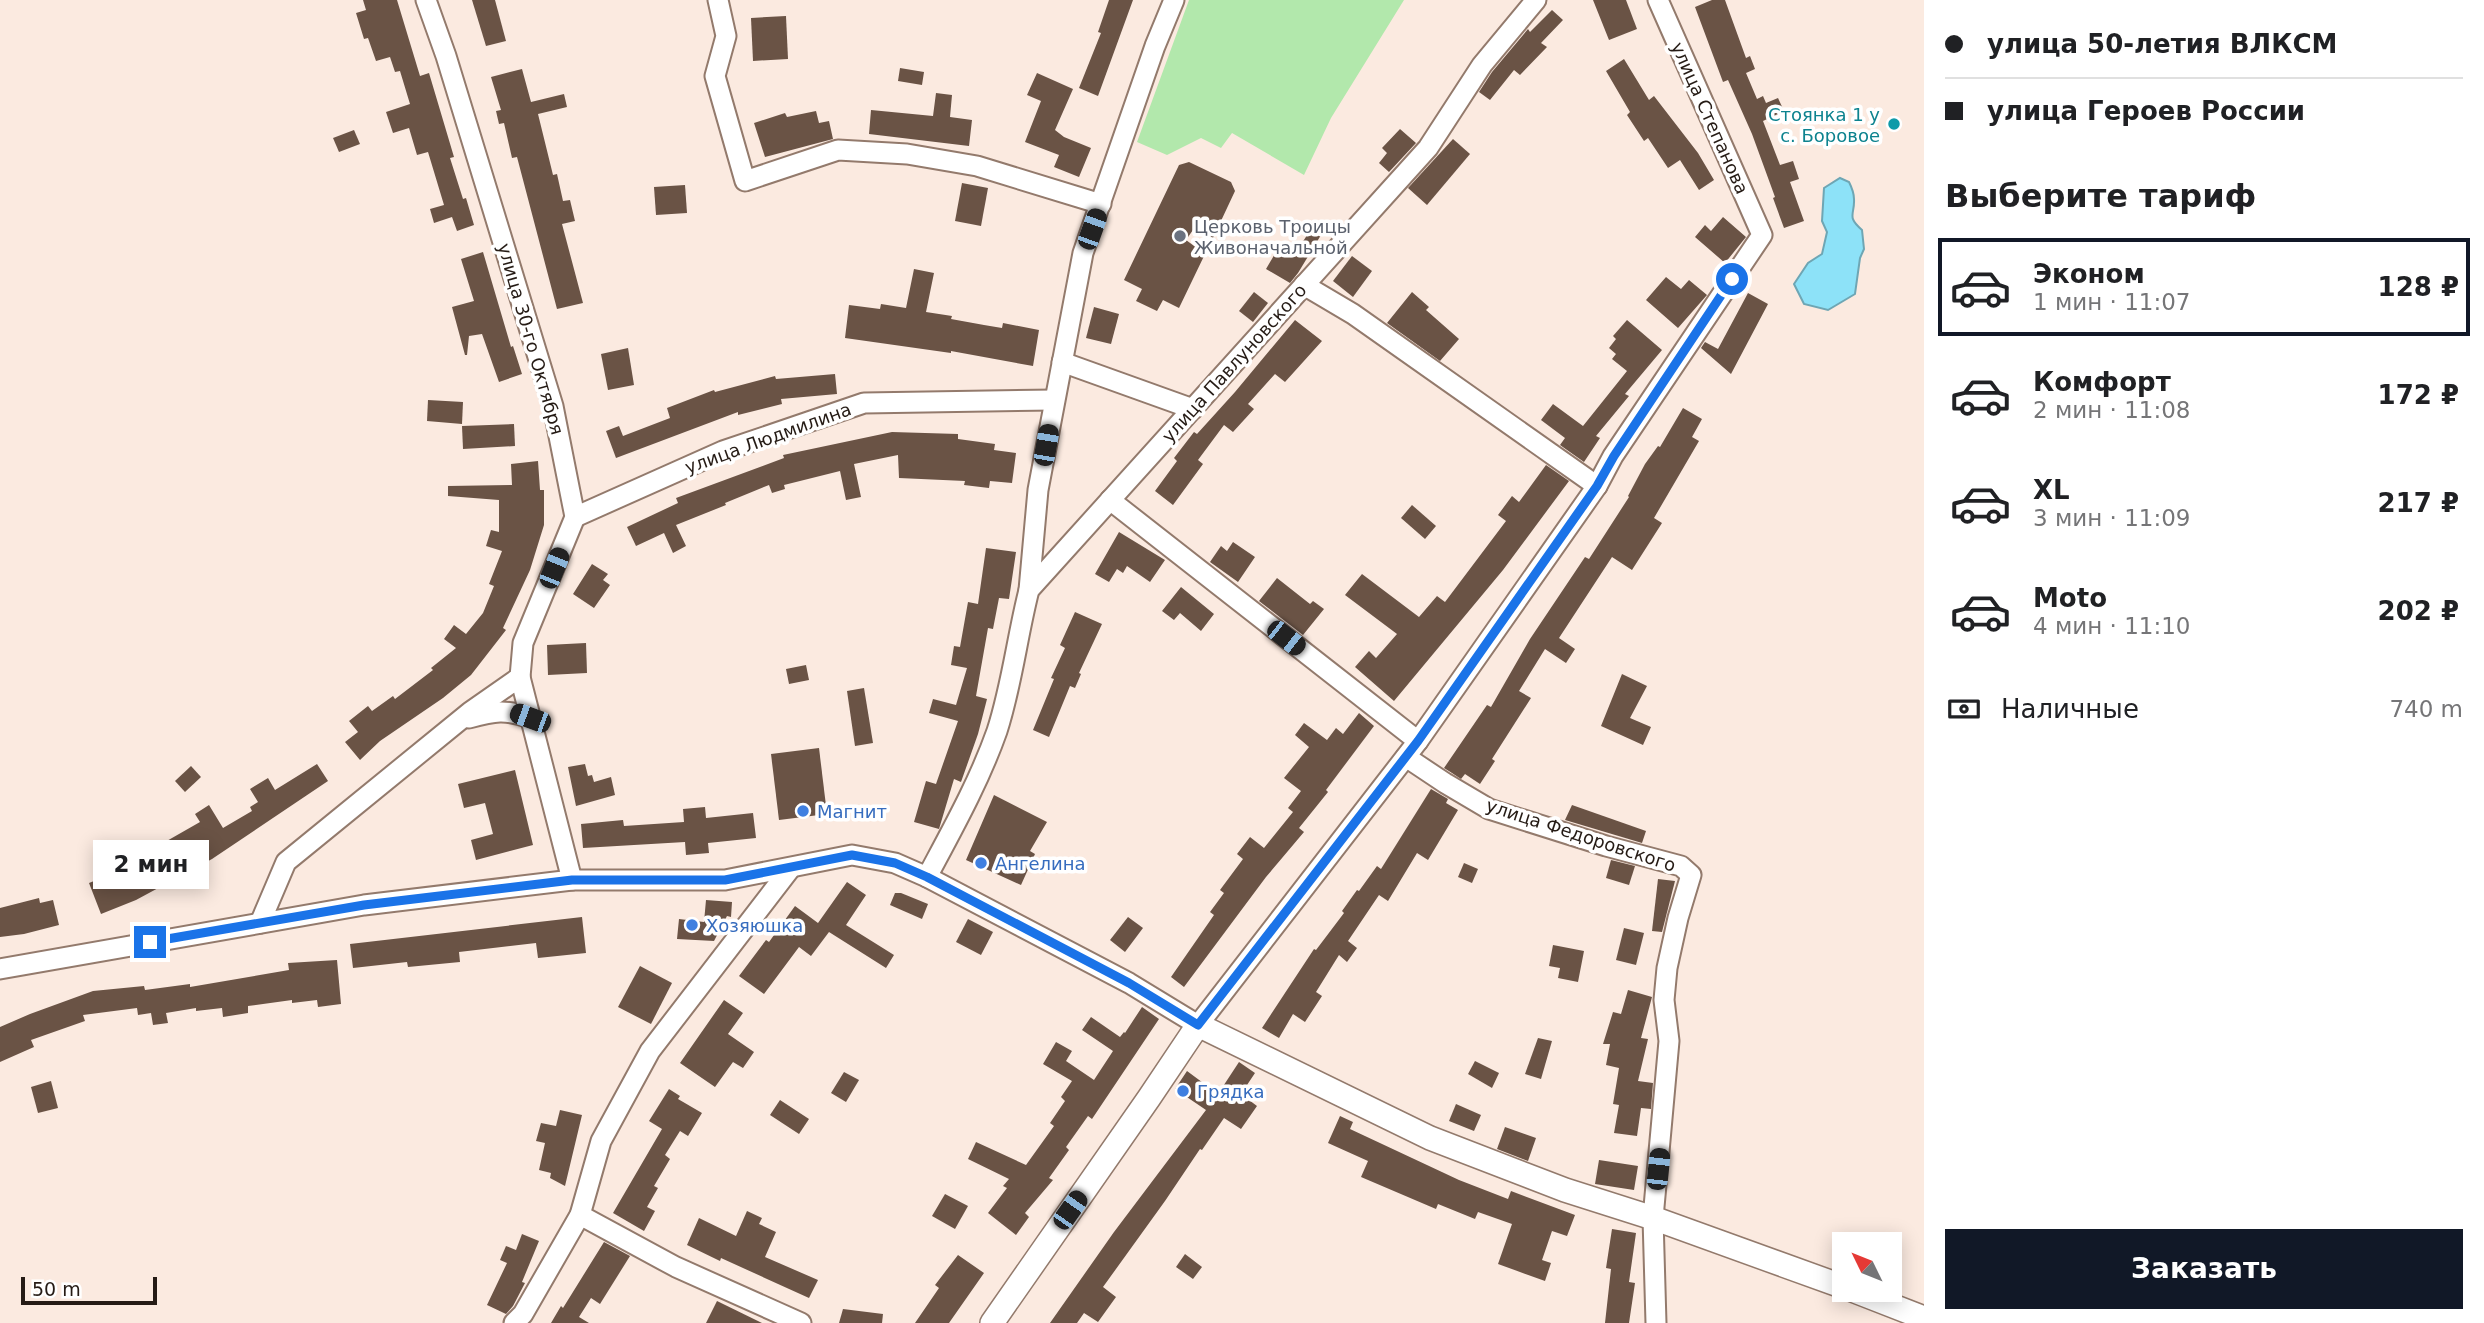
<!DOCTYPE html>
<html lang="ru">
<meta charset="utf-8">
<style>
:root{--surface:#fff;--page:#f2f2f2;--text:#202124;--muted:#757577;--line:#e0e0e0;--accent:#111827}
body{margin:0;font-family:"DejaVu Sans",sans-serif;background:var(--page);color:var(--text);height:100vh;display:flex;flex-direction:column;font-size:26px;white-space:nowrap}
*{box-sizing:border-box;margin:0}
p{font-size:23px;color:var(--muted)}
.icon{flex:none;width:38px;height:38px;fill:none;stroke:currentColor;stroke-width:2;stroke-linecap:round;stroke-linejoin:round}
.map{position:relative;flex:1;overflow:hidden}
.side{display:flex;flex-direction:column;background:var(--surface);width:560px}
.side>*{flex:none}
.top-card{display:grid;align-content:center;height:154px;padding:0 21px;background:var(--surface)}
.needle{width:46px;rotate:313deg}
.tools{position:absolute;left:1832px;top:1232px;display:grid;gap:14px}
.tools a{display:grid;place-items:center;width:70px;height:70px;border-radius:0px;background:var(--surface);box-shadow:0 4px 18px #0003;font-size:35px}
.scale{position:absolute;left:21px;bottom:18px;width:136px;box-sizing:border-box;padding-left:7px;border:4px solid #251b15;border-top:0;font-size:19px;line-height:24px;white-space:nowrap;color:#251b15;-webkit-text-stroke:5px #fff;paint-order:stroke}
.end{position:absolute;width:32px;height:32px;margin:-16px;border:9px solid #1a73e8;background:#fff;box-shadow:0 0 0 4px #fff}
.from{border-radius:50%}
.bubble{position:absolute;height:49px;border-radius:0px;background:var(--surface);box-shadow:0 4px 18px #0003;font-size:23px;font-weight:700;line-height:49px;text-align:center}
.car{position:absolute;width:21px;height:42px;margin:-21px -10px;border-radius:9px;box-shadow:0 0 5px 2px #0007;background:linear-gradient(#222 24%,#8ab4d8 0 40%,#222 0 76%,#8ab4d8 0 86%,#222 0)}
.top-card b{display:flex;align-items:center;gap:24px;height:66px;font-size:26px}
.top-card b+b{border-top:2px solid var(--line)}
.top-card i{width:18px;height:18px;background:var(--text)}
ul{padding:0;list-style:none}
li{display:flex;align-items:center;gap:21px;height:98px;margin:0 14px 10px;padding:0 7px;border:4px solid transparent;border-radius:0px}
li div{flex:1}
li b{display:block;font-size:26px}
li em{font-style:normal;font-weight:700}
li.current{border-color:var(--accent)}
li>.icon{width:63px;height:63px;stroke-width:1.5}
h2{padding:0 21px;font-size:32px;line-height:84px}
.pay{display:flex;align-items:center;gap:18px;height:77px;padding:0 21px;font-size:26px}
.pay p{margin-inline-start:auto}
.button{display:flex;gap:14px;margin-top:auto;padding:14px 21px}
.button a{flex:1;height:80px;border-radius:0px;background:var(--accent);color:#fff;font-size:28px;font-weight:700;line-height:80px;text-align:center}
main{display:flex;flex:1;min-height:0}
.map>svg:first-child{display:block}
.green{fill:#b2e8ac}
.water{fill:#8de2f8;stroke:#6ea6b4;stroke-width:2}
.building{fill:#6a5345}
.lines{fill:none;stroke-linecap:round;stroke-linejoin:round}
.minor-casing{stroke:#937a6c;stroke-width:23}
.tertiary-casing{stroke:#937a6c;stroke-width:26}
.minor{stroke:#fff;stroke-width:19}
.tertiary{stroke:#fff;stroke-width:23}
.route{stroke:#1a73e8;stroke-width:9}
.culture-dot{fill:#0f9aa8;stroke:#fff;stroke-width:2.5}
.worship-dot{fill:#6b7280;stroke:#fff;stroke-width:2.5}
.shop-dot{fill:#3f7fe0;stroke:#fff;stroke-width:2.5}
.labels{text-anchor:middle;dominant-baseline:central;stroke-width:7;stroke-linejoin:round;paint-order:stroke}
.culture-label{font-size:18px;fill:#0d838f;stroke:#fff;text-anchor:end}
.street-label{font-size:18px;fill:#251b15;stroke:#fff}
.worship-label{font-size:18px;fill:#5b616d;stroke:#fff;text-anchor:start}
.shop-label{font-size:18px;fill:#366cbe;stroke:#fff;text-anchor:start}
</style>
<main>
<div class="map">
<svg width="1924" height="1323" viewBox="0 0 1924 1323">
<rect width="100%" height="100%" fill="#fbeae0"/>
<path class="green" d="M1189,0H1404L1331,118L1304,175L1232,133L1221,148L1201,138L1167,155L1137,142Z"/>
<path class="water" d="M1840,178L1849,182C1851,186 1854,193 1854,199C1855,215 1846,216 1862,230L1864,249L1860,258L1855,294L1828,310L1804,304L1794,284L1808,263L1822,254L1827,232L1822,221L1824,188Z"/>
<g class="building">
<path d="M363,0H397L420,76L429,73L454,157L450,158L463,199L466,198L474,225L457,231L452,217L434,223L430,209L444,205L428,152L417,155L409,128L393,133L386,112L410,104L400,71L395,72L390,57L376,61L368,38L364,39L356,13L366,10Z"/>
<path d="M472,0H495L506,41L486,46Z"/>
<path d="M1109,0H1133L1098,96L1079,88L1101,33L1098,32Z"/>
<path d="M1593,0H1626L1637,29L1609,40Z"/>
<path d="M1712,0H1725L1746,58L1750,56L1755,69L1746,73L1757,99L1763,96L1766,103L1778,98L1784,111L1763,121L1780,165L1793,161L1799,179L1790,182L1804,221L1784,228L1773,198L1775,197L1752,134L1728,80L1723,82L1695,7Z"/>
<path d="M1552,10L1563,20L1541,43L1547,47L1520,75L1514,70L1490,100L1479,92L1492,72L1528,29L1530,32Z"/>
<path d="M786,16L788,59L753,61L751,18Z"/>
<path d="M1624,59L1649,100L1654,96L1698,153L1714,180L1699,190L1680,160L1668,168L1648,138L1644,141L1627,115L1630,112L1606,71Z"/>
<path d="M900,68L924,72L922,85L898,81Z"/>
<path d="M522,69L531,102L564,94L567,107L538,114L553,175L557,174L563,201L570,200L575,221L562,224L583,303L557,309L517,157L512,158L504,123L499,124L496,111L501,110L491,77Z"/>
<path d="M1037,73L1073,89L1055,130L1064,137L1091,148L1079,177L1054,167L1059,155L1025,142L1041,101L1027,95Z"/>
<path d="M936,93L952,95L950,117L972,120L969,146L869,134L871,110L933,116Z"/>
<path d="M816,111L819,123L829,121L833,139L765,157L754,123L785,113L787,117Z"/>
<path d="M1400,129L1416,143L1389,172L1379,163L1387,153L1382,148Z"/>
<path d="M354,130L360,144L339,152L333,138Z"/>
<path d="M1453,139L1470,154L1427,205L1408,188Z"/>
<path d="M1189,162L1231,182L1235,191L1213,238L1195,227L1186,240L1205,254L1179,308L1163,300L1157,311L1136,301L1142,289L1124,280L1179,165Z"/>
<path d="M962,183L988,188L981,226L955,221Z"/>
<path d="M685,185L687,213L656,215L654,187Z"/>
<path d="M1723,217L1746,237L1725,263L1695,237L1705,225L1711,231Z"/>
<path d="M1311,229L1321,235L1298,273L1290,283L1266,269L1276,252L1285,257L1287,253L1293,257Z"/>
<path d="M483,252L511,347L513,346L522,374L499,382L482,334L469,336L467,355H465L452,307L474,301L461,259Z"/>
<path d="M1352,256L1372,271L1353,297L1333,281Z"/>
<path d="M914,269L934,273L926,312L952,316L951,319L984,325L1002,328L1003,323L1039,330L1033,366L951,351V353L845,338L849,305L880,309L881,304L906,308Z"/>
<path d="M1666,277L1681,289L1689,280L1707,295L1678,328L1646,300Z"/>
<path d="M1254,292L1268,303L1253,322L1239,311Z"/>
<path d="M1412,292L1429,307L1426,310L1459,339L1440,361L1387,323Z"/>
<path d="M1748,293L1768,304L1731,374L1701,348L1705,342L1718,349Z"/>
<path d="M1094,307L1119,314L1111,344L1086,338Z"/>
<path d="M1295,320L1322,341L1285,382L1275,374L1248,404L1254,409L1233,432L1224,425L1198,460L1203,464L1173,505L1155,491L1177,461L1174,458L1194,432L1197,434L1235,392Z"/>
<path d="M1627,320L1662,350L1625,394L1629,396L1596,436L1600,438L1584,462L1560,445L1565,438L1541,420L1553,404L1583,426L1627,371L1612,359L1616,354L1609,348L1616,339L1613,336Z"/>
<path d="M628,348L634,385L608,390L601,354Z"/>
<path d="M835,374L837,394L781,399L782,404L738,415V412L616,458L606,431L619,426L623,436L670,418L667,408L714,390L715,392L775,376L776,379Z"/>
<path d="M428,400L463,402L462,424L427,421Z"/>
<path d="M1683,408L1702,419L1692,437L1699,441L1654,518L1662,523L1632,570L1612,557L1559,638L1575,649L1566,663L1545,649L1519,691L1531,698L1492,759L1495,761L1480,784L1465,774L1461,779L1452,773L1444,768L1487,705L1491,707L1530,639L1585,557L1589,559L1629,497L1628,496L1645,464L1658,446L1660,447Z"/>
<path d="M514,424L515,446L463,449L462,426Z"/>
<path d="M892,432L958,434V439L995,444L994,450L1016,453L1012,483L990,481L989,488L964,485L965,481L899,478L898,455L854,464L861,497L846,500L840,471L784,485L785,489L772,493L769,485L725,503L726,505L676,525L686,546L673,553L664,533L636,546L627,527L678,503L676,498L784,458L783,455Z"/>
<path d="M538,461L540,490H544V525L530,570L503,628L506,630L471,675L443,698L380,741L360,760L345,742L358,732L349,721L368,706L372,711L393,696L395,699L433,670L431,668L456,648L444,639L454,625L466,634L483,613L494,586L489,584L502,551L486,546L491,530L499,532V500L448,496V486L512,485L511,464Z"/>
<path d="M1546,465L1569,481L1503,570L1394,701L1355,667L1369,651L1376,658L1397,634L1345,595L1362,574L1419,617L1437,596L1445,602L1506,521L1498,515L1512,496L1519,502Z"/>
<path d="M1412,505L1436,526L1425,539L1401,518Z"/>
<path d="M1119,532L1165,560L1150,582L1127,566L1123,573L1117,569L1109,582L1095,574Z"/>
<path d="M1233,542L1255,557L1238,582L1210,562L1221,546L1227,551Z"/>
<path d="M986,548L1016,552L1009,599L999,598L993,629L988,628L976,696L987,699L978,734L961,782L954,779L939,829L914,822L926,781L936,784L958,721L929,713L933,699L956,705L967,668L951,665L954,646L960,647L968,602L978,604Z"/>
<path d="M592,564L608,574L603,580L610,585L594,608L573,594Z"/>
<path d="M1277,578L1310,604L1313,601L1324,609L1303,635L1259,601Z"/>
<path d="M1181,587L1214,614L1201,631L1180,613L1174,620L1162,611Z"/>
<path d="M1075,612L1102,624L1079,673L1081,674L1075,688L1070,686L1049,737L1033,730L1054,679L1051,678L1065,648L1060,645Z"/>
<path d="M586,643L587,673L548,675L547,645Z"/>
<path d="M806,665L809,680L789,684L786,669Z"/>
<path d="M1622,674L1647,686L1630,718L1651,727L1643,745L1601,726Z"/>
<path d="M864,688L873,743L855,746L847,691Z"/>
<path d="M1359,713L1374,726L1326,790L1328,792L1299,828L1304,832L1266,877L1184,987L1171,977L1214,915L1210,912L1224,893L1220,890L1243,859L1237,854L1250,837L1264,848L1293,812L1288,808L1301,791L1284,778L1309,747L1295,735L1304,723L1327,740L1336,728L1343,734Z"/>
<path d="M819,748L827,814L779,820L771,754Z"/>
<path d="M317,764L328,781L212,859L136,900L101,914L89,883L132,866L130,862L200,822L195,814L209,805L223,828L252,811L250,807L258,802L250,789L268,778L275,790Z"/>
<path d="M585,764L588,776L592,775L594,782L611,777L615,795L576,806L568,767Z"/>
<path d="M191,766L201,777L185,792L175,781Z"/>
<path d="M515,770L533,845L476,860L471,840L493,834L485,803L464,808L458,784Z"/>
<path d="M1431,789L1448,799L1446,803L1458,810L1428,860L1417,853L1388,901L1379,895L1348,941L1357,948L1347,962L1339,955L1316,992L1322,996L1305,1022L1293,1014L1279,1038L1262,1028L1314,949L1316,950L1344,913L1342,911L1357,890L1359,891L1377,866L1381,869Z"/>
<path d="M994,795L1047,822L1030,851L1035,854L1021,885L966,860Z"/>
<path d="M1572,805L1646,831L1642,843L1565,820Z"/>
<path d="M705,807L706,818L753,813L756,838L708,843L709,853L686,855L685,842L583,848L581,824L623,820L624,826L684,822L683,809Z"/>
<path d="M1611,860L1635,866L1629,885L1606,878Z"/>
<path d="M1464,863L1478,869L1472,883L1458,877Z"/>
<path d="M1658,879L1675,881L1662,932L1652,931Z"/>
<path d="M847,882L866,895L846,925L894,955L886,968L829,932L811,956L799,947L764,994L739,976L766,940L769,942L795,906L818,923Z"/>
<path d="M895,893H901L928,904L922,919L890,905Z"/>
<path d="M39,898L40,903L53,900L59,925L24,934L0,937V908Z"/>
<path d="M706,900L732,902L731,917L727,916L714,941L677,939L679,919L704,922Z"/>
<path d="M582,917L586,953L538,958L536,943L459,952L460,962L408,967L407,962L353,968L350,944Z"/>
<path d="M1128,917L1143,928L1125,952L1110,940Z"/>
<path d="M968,919L993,932L981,955L956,942Z"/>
<path d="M1624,928L1644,933L1636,965L1616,960Z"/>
<path d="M1553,945L1584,951L1578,982L1558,978L1560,968L1549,966Z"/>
<path d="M337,960L341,1004L318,1007L317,1000L292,1003V1000L248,1006V1013L223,1017L222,1008L196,1011V1008L166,1013L168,1023L153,1025L151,1013L138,1015L137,1008L83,1015L85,1021L31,1040L34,1047L0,1062V1027L30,1014L93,991L144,986L145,990L190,984V987L289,970L288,963Z"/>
<path d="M640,966L672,983L651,1024L618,1007Z"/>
<path d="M1628,990L1652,997L1641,1038L1648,1039L1638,1081L1653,1083L1651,1109L1641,1108L1637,1136L1614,1133L1619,1105L1613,1104L1619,1068L1606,1065L1610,1044H1603L1613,1012L1621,1014Z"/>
<path d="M724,1000L743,1013L728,1034L754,1052L743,1068L733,1062L715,1087L680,1063Z"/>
<path d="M1142,1007L1159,1019L1092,1119L1088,1116L1066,1147L1069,1150L1049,1178L1053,1180L1025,1213L1029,1217L1016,1235L988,1213L1007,1188L1003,1186L1009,1179L968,1159L976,1142L1026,1165L1054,1126L1050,1123L1065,1101L1061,1097L1072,1081L1043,1064L1056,1042L1072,1051L1066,1061L1094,1080L1113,1051L1082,1030L1091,1017L1120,1037L1124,1032L1125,1033Z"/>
<path d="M1538,1038L1552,1041L1541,1079L1525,1074Z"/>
<path d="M1475,1061L1499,1073L1492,1088L1468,1074Z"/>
<path d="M1239,1062L1255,1073L1241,1094L1257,1106L1241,1129L1224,1118L1202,1150L1200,1149L1165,1201L1103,1287L1116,1297L1098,1322L1084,1313L1077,1323H1050L1114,1232L1206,1110L1175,1089L1187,1071L1218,1094Z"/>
<path d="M844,1072L859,1080L846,1102L831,1093Z"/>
<path d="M51,1081L58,1108L38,1113L31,1087Z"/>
<path d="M669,1089L680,1096L678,1099L702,1113L688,1136L680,1131L665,1155L670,1159L654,1186L658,1188L647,1207L655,1211L644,1231L613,1213L662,1129L649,1121Z"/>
<path d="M780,1100L809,1119L799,1134L770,1115Z"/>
<path d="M1456,1104L1481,1115L1474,1131L1449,1121Z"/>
<path d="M560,1110L582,1115L565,1186L550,1178L551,1173L539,1170L545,1143L536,1141L541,1123L556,1126Z"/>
<path d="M1340,1116L1353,1122L1350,1129L1459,1180L1508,1199L1511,1191L1575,1215L1567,1236L1552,1231L1542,1260L1551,1263L1545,1281L1498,1264L1512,1224L1478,1212L1475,1219L1438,1204L1436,1209L1361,1177L1368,1161L1328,1143Z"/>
<path d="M1505,1127L1536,1138L1528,1161L1497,1149Z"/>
<path d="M1599,1160L1638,1166L1634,1190L1595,1184Z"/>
<path d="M945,1194L968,1206L955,1229L932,1216Z"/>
<path d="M747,1211L762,1218L759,1224L776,1232L765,1257L818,1280L809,1298L721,1258L720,1261L687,1245L699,1218L736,1236Z"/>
<path d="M1612,1229L1636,1233L1629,1282L1635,1283L1629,1323H1605L1611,1269L1606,1268Z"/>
<path d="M522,1234L539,1241L522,1282L525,1283L513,1306L506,1314L487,1305L507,1263L500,1260L506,1246L516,1250Z"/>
<path d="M604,1242L630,1256L600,1304L591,1298L579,1317L589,1323H551L561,1306L563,1308Z"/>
<path d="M1185,1254L1202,1267L1193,1279L1176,1267Z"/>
<path d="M958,1255L984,1273L949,1323H915L939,1288L935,1285Z"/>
<path d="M717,1301L762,1323H706Z"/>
<path d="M843,1309L883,1314L882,1323H839Z"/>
</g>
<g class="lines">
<g class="minor-casing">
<g id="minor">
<path d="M426,0L446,56L553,406L575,517L523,643L520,677"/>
<path d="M718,0L726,36L715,76L745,181L838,150L907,154L977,166L1101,204"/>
<path d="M1304,285L1353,314L1597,486"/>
<path d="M1062,362L1193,409"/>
<path d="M1110,500L1418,741"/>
<path d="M575,517L723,451L864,403L1054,400"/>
<path d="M1029,590L1038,490L1083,253L1155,46L1174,0"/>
<path d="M469,718C495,711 505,709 530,718"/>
<path d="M1406,757L1445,783L1489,809L1606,846L1681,866L1691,875L1678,918L1667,968L1664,1000L1669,1041L1653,1218L1656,1323"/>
<path d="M927,877C952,830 979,782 997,731C1012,685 1017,637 1029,590L1428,148L1482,65L1536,0"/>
<path d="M260,923L286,862L470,712L520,677L572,880"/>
<path d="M0,969L364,905L572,880H725L852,855L895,863L927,877L1129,983L1198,1025L1418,741L1597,486L1613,456L1762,235L1658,0"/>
<path d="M580,1215L676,1267L801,1323"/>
<path d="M514,1323L523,1314L580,1215L601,1141L650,1051L790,869"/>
</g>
</g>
<g class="tertiary-casing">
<g id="tertiary">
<path d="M1852,1290L1924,1318"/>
<path d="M992,1323L1149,1098L1198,1025L1430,1138L1565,1190L1653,1218L1844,1287"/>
</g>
</g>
<use href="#minor" class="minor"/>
<use href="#tertiary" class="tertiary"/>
</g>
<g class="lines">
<path class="route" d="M150,942L364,905L572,880H725L852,855L895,863L927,877L1129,983L1198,1025L1418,741L1597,486L1614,456L1732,279"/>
</g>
<circle class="culture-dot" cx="1894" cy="124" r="7"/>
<circle class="worship-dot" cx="1180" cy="236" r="7"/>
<g class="shop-dot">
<circle cx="803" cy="811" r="7"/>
<circle cx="981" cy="863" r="7"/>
<circle cx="692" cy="925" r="7"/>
<circle cx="1183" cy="1091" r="7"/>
</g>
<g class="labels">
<g class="culture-label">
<text x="1880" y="114">Стоянка 1 у<tspan x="1880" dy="21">с. Боровое</tspan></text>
</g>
<g class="street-label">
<text transform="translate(1710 118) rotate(66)">улица Степанова</text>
<text transform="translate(531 339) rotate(74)">улица 30-го Октября</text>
<text transform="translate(1234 363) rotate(-48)">улица Павлуновского</text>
<text transform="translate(768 438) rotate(-20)">улица Людмилина</text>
<text transform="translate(1581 835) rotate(18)">улица Федоровского</text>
</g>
<g class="worship-label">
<text x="1194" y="226">Церковь Троицы<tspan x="1194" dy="21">Живоначальной</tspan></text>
</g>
<g class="shop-label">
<text x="817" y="811">Магнит</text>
<text x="995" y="863">Ангелина</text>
<text x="706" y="925">Хозяюшка</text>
<text x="1197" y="1091">Грядка</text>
</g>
</g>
</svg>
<div class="tools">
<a><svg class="needle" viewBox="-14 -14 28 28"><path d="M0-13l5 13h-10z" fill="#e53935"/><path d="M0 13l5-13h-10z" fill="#757577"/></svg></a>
</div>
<div class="scale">50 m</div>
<i class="end from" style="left:1732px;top:279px"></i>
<i class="end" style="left:150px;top:942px"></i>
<div class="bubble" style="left:93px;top:840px;width:116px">2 мин</div>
<i class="car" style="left:1092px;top:229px;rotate:20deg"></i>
<i class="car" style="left:1046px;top:445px;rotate:10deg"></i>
<i class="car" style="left:554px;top:568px;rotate:22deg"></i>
<i class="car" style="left:1286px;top:638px;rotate:128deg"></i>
<i class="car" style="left:530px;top:718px;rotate:290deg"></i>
<i class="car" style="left:1658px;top:1169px;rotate:6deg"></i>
<i class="car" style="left:1070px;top:1210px;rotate:35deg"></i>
</div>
<section class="side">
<div class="top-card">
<b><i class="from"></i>улица 50-летия ВЛКСМ</b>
<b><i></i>улица Героев России</b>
</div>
<h2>Выберите тариф</h2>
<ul>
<li class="current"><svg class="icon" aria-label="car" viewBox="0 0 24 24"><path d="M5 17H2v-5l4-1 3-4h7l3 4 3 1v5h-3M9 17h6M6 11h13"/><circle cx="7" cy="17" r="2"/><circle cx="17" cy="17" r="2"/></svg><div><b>Эконом</b><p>1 мин · 11:07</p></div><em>128 ₽</em></li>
<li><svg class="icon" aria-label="car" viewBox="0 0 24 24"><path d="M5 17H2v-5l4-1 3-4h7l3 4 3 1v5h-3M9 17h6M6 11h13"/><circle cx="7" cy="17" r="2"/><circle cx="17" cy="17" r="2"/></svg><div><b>Комфорт</b><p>2 мин · 11:08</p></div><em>172 ₽</em></li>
<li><svg class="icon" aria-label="car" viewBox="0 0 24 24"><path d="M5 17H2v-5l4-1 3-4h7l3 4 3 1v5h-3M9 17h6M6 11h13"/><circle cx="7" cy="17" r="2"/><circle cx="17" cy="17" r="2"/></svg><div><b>XL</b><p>3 мин · 11:09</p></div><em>217 ₽</em></li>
<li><svg class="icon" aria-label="car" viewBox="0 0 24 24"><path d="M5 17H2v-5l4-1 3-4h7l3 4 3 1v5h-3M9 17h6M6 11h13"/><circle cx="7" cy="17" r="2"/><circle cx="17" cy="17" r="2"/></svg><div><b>Moto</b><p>4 мин · 11:10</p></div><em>202 ₽</em></li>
</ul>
<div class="pay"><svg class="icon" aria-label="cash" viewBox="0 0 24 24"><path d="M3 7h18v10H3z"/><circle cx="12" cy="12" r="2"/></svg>Наличные<p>740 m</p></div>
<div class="button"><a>Заказать</a></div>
</section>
</main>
